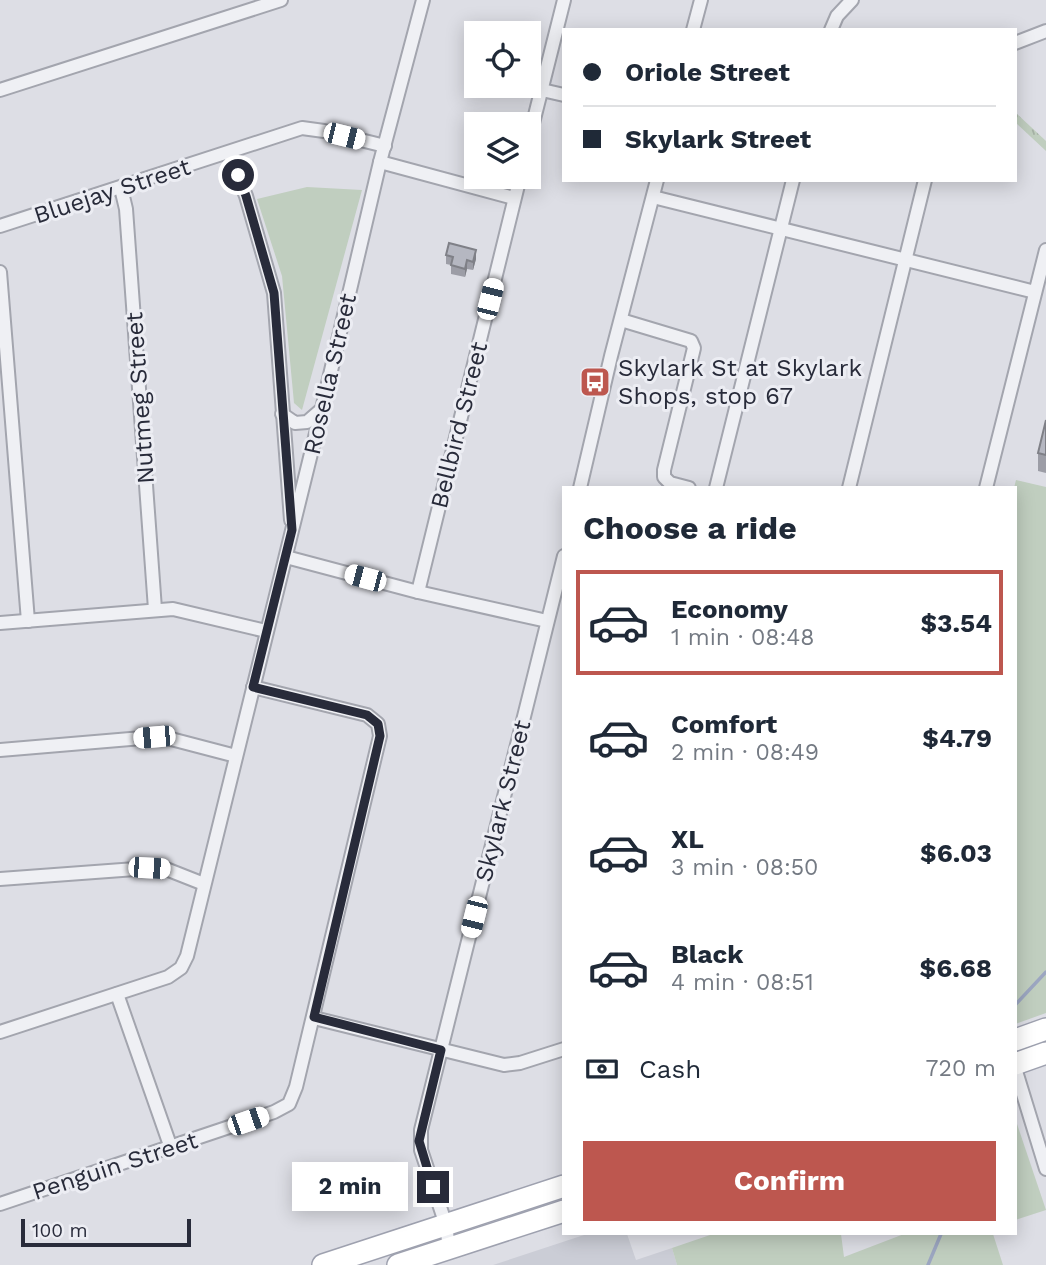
<!DOCTYPE html>
<meta charset="utf-8">
<style>
:root{--surface:#fff;--page:#f2f2f3;--text:#1f2937;--muted:#747a83;--line:#e0e1e3;--accent:#bd574f}
body{margin:0;font-family:"Work Sans",sans-serif;background:var(--page);color:var(--text);height:100vh;display:flex;flex-direction:column;font-size:26px;white-space:nowrap}
*{box-sizing:border-box;margin:0}
p{font-size:23px;color:var(--muted)}
.icon{flex:none;width:38px;height:38px;fill:none;stroke:currentColor;stroke-width:2;stroke-linecap:round;stroke-linejoin:round}
.map{position:relative;flex:1;overflow:hidden}
.drawer{position:absolute;left:562px;top:486px;width:455px;height:749px;display:flex;flex-direction:column;background:var(--surface);border-radius:0px;box-shadow:0 4px 18px #0003}
.drawer>*{flex:none}
.banner{position:absolute;left:562px;top:28px;width:455px;height:154px;border-radius:0px;box-shadow:0 4px 18px #0003;display:grid;align-content:center;height:154px;padding:0 21px;background:var(--surface)}
.fabs{position:absolute;left:464px;top:21px;display:grid;gap:14px}
.fabs a{display:grid;place-items:center;width:77px;height:77px;border-radius:0px;background:var(--surface);box-shadow:0 4px 18px #0003;font-size:35px}
.scale{position:absolute;left:21px;bottom:18px;width:170px;box-sizing:border-box;padding-left:7px;border:4px solid #282b3a;border-top:0;font-size:19px;line-height:24px;white-space:nowrap;color:#282b3a;-webkit-text-stroke:5px #ecedf3;paint-order:stroke}
.end{position:absolute;width:32px;height:32px;margin:-16px;border:9px solid #282b3a;background:#fff;box-shadow:0 0 0 4px #fff}
.from{border-radius:50%}
.bubble{position:absolute;height:49px;border-radius:0px;background:var(--surface);box-shadow:0 4px 18px #0003;font-size:23px;font-weight:700;line-height:49px;text-align:center}
.car{position:absolute;width:21px;height:42px;margin:-21px -10px;border-radius:9px;box-shadow:0 0 5px 2px #0007;background:linear-gradient(#fff 24%,#345 0 40%,#fff 0 76%,#345 0 86%,#fff 0)}
.banner b{display:flex;align-items:center;gap:24px;height:66px;font-size:26px}
.banner b+b{border-top:2px solid var(--line)}
.banner i{width:18px;height:18px;background:var(--text)}
ul{padding:0;list-style:none}
li{display:flex;align-items:center;gap:21px;height:105px;margin:0 14px 10px;padding:0 7px;border:4px solid transparent;border-radius:0px}
li div{flex:1}
li b{display:block;font-size:26px}
li em{font-style:normal;font-weight:700}
li.current{border-color:var(--accent)}
li>.icon{width:63px;height:63px;stroke-width:1.5}
h2{padding:0 21px;font-size:32px;line-height:84px}
.pay{display:flex;align-items:center;gap:18px;height:77px;padding:0 21px;font-size:26px}
.pay p{margin-inline-start:auto}
.primary-button{display:flex;gap:14px;margin-top:auto;padding:14px 21px}
.primary-button a{flex:1;height:80px;border-radius:0px;background:var(--accent);color:#fff;font-size:28px;font-weight:700;line-height:80px;text-align:center}
.map>svg:first-child{display:block}
.built{fill:#cbcdd6}
.grass{fill:url(#grass-tufts)}
.park{fill:#c0cebf}
.lines{fill:none;stroke-linecap:round;stroke-linejoin:round}
.stream{stroke:#9ca6c1;stroke-width:3.5}
.minor-casing{stroke:#a3a5ae;stroke-width:16}
.primary-casing{stroke:#9ea1af;stroke-width:24}
.minor{stroke:#eff0f4;stroke-width:12}
.primary{stroke:#fff;stroke-width:21}
.wall{fill:#9c9da6}
.shaded-wall{fill:#7f8087}
.building{fill:#b5b7c1;stroke:#7f8087;stroke-width:2}
.route{stroke:#282b3a;stroke-width:9}
.labels{text-anchor:middle;dominant-baseline:central;stroke-width:6;stroke-linejoin:round;paint-order:stroke}
.street-label{font-size:24px;fill:#282b3a;stroke:#ecedf3}
.poi-label{font-size:24px;fill:#282b3a;stroke:#ecedf3;text-anchor:start}
</style>
<div class="map">
<svg width="1046" height="1265" viewBox="0 0 1046 1265">
<defs>
<pattern id="grass-tufts" width="24" height="20" patternUnits="userSpaceOnUse" patternTransform="scale(1.75)"><rect width="24" height="20" fill="#c0cebf"/><path d="M3 7l-1-3M5 7V3M7 7l1-3M15 17l-1-3M17 17v-4M19 17l1-3" fill="none" stroke="#a5b1a5"/></pattern>
</defs>
<rect width="100%" height="100%" fill="#dddee5"/>
<path class="built" d="M587,1234H627L636,1260L672,1248L677,1265H493Z"/>
<path class="grass" d="M1015,112L1046,141V151L1015,122Z"/>
<g class="park">
<path d="M307,187L362,190L302,410L294,403L282,276L257,199Z"/>
<path d="M1016,480L1046,487V1013L1015,1024L1014,488Z"/>
<path d="M1015,1118L1046,1210L1015,1220Z"/>
<path d="M713,1234H841L844,1257L904,1234H993L1003,1265H677L672,1248Z"/>
</g>
<g class="lines">
<g class="stream">
<path d="M1015,1005L1046,972"/>
<path d="M928,1265L941,1234"/>
</g>
<g class="minor-casing">
<g id="minor">
<path d="M693,30L701,0"/>
<path d="M831,30L837,16L852,0"/>
<path d="M1015,43L1046,31"/>
<path d="M0,90L281,0"/>
<path d="M542,90L564,95"/>
<path d="M528,143L564,0"/>
<path d="M229,153L246,196L274,293L291,520"/>
<path d="M380,162L514,198"/>
<path d="M121,188L126,209L155,609"/>
<path d="M653,197L1035,292"/>
<path d="M0,226L302,128L324,131L385,146"/>
<path d="M0,272L28,621"/>
<path d="M621,320L691,341L694,348L664,470V477L670,483L689,488"/>
<path d="M282,414L295,423L307,422L322,409"/>
<path d="M580,488L611,356L657,180"/>
<path d="M716,488L793,180"/>
<path d="M849,488L925,180"/>
<path d="M986,488L1046,250"/>
<path d="M286,557L418,592L547,621"/>
<path d="M418,592L520,177"/>
<path d="M0,623L173,609L266,631"/>
<path d="M0,750L154,737L171,739L236,756"/>
<path d="M0,879L149,868L166,869L204,884"/>
<path d="M117,994L171,1148"/>
<path d="M314,1018L504,1065L520,1063L564,1049"/>
<path d="M0,1032L168,977L181,968L187,956L322,409L380,162L423,0"/>
<path d="M1015,1068L1046,1169"/>
<path d="M0,1204L274,1112L289,1104L296,1087L380,736L378,724L367,715L253,687"/>
<path d="M449,1248L446,1225L421,1150V1130L564,556"/>
</g>
</g>
<g class="primary-casing">
<g id="primary">
<path d="M1015,1040L1046,1029"/>
<path d="M1015,1064L1046,1053"/>
<path d="M323,1265L564,1186"/>
<path d="M398,1265L564,1211"/>
</g>
</g>
<use href="#minor" class="minor"/>
<use href="#primary" class="primary"/>
</g>
<g class="wall">
<path d="M446,255L476,259L473,270L467,269L465,277L451,274V265L446,264Z"/>
<path d="M1046,420V473L1038,471V453Z"/>
</g>
<g class="shaded-wall">
<path d="M476,250V259L473,270V262Z"/>
<path d="M467,260V269L465,277V269Z"/>
</g>
<g class="building">
<path d="M449,243L476,250L473,262L467,260L465,269L451,265L453,257L446,255Z"/>
<path d="M1046,420V455L1038,453Z"/>
</g>
<g class="lines">
<path class="route" d="M238,175L246,196L274,293L292,530L253,687L367,715L378,724L380,736L314,1017L441,1050L419,1141L433,1187"/>
</g>
<defs>
<g id="bus-square" transform="scale(1.575)"><rect x="-9" y="-9" width="18" height="18" rx="4" fill="#bd574f" stroke="#ecedf3"/><path d="M-5-6H5V4H4V6H2V4H-2V6H-4V4H-5ZM-3.5-4V0h7V-4ZM-3.5 1.2v1.5H-2V1.2ZM2 1.2v1.5H3.5V1.2Z" fill="#fff"/></g>
</defs>
<g fill-rule="evenodd">
<use href="#bus-square" x="595" y="382"/>
</g>
<g class="labels">
<g class="street-label">
<text transform="translate(112 191) rotate(-18)">Bluejay Street</text>
<text transform="translate(330 374) rotate(-77)">Rosella Street</text>
<text transform="translate(140 398) rotate(-94)">Nutmeg Street</text>
<text transform="translate(459 425) rotate(-76)">Bellbird Street</text>
<text transform="translate(503 801) rotate(-76)">Skylark Street</text>
<text transform="translate(115 1166) rotate(-18)">Penguin Street</text>
</g>
<g class="poi-label">
<text x="618" y="368">Skylark St at Skylark<tspan x="618" dy="28">Shops, stop 67</tspan></text>
</g>
</g>
</svg>
<div class="fabs">
<a><svg class="icon" aria-label="locate" viewBox="0 0 24 24"><circle cx="12" cy="12" r="6"/><path d="M12 2v4M12 18v4M2 12h4M18 12h4"/></svg></a>
<a><svg class="icon" aria-label="layers" viewBox="0 0 24 24"><path d="M12 4l9 5-9 5-9-5zM3 14l9 5 9-5"/></svg></a>
</div>
<div class="scale">100 m</div>
<i class="end from" style="left:238px;top:175px"></i>
<i class="end" style="left:433px;top:1187px"></i>
<div class="bubble" style="left:292px;top:1162px;width:116px">2 min</div>
<i class="car" style="left:344px;top:136px;rotate:104deg"></i>
<i class="car" style="left:490px;top:299px;rotate:14deg"></i>
<i class="car" style="left:365px;top:578px;rotate:285deg"></i>
<i class="car" style="left:154px;top:737px;rotate:265deg"></i>
<i class="car" style="left:149px;top:868px;rotate:93deg"></i>
<i class="car" style="left:474px;top:917px;rotate:194deg"></i>
<i class="car" style="left:248px;top:1121px;rotate:71deg"></i>
<div class="banner">
<b><i class="from"></i>Oriole Street</b>
<b><i></i>Skylark Street</b>
</div>
<section class="drawer">
<h2>Choose a ride</h2>
<ul>
<li class="current"><svg class="icon" aria-label="car" viewBox="0 0 24 24"><path d="M5 17H2v-5l4-1 3-4h7l3 4 3 1v5h-3M9 17h6M6 11h13"/><circle cx="7" cy="17" r="2"/><circle cx="17" cy="17" r="2"/></svg><div><b>Economy</b><p>1 min · 08:48</p></div><em>$3.54</em></li>
<li><svg class="icon" aria-label="car" viewBox="0 0 24 24"><path d="M5 17H2v-5l4-1 3-4h7l3 4 3 1v5h-3M9 17h6M6 11h13"/><circle cx="7" cy="17" r="2"/><circle cx="17" cy="17" r="2"/></svg><div><b>Comfort</b><p>2 min · 08:49</p></div><em>$4.79</em></li>
<li><svg class="icon" aria-label="car" viewBox="0 0 24 24"><path d="M5 17H2v-5l4-1 3-4h7l3 4 3 1v5h-3M9 17h6M6 11h13"/><circle cx="7" cy="17" r="2"/><circle cx="17" cy="17" r="2"/></svg><div><b>XL</b><p>3 min · 08:50</p></div><em>$6.03</em></li>
<li><svg class="icon" aria-label="car" viewBox="0 0 24 24"><path d="M5 17H2v-5l4-1 3-4h7l3 4 3 1v5h-3M9 17h6M6 11h13"/><circle cx="7" cy="17" r="2"/><circle cx="17" cy="17" r="2"/></svg><div><b>Black</b><p>4 min · 08:51</p></div><em>$6.68</em></li>
</ul>
<div class="pay"><svg class="icon" aria-label="cash" viewBox="0 0 24 24"><path d="M3 7h18v10H3z"/><circle cx="12" cy="12" r="2"/></svg>Cash<p>720 m</p></div>
<div class="primary-button"><a>Confirm</a></div>
</section>
</div>
